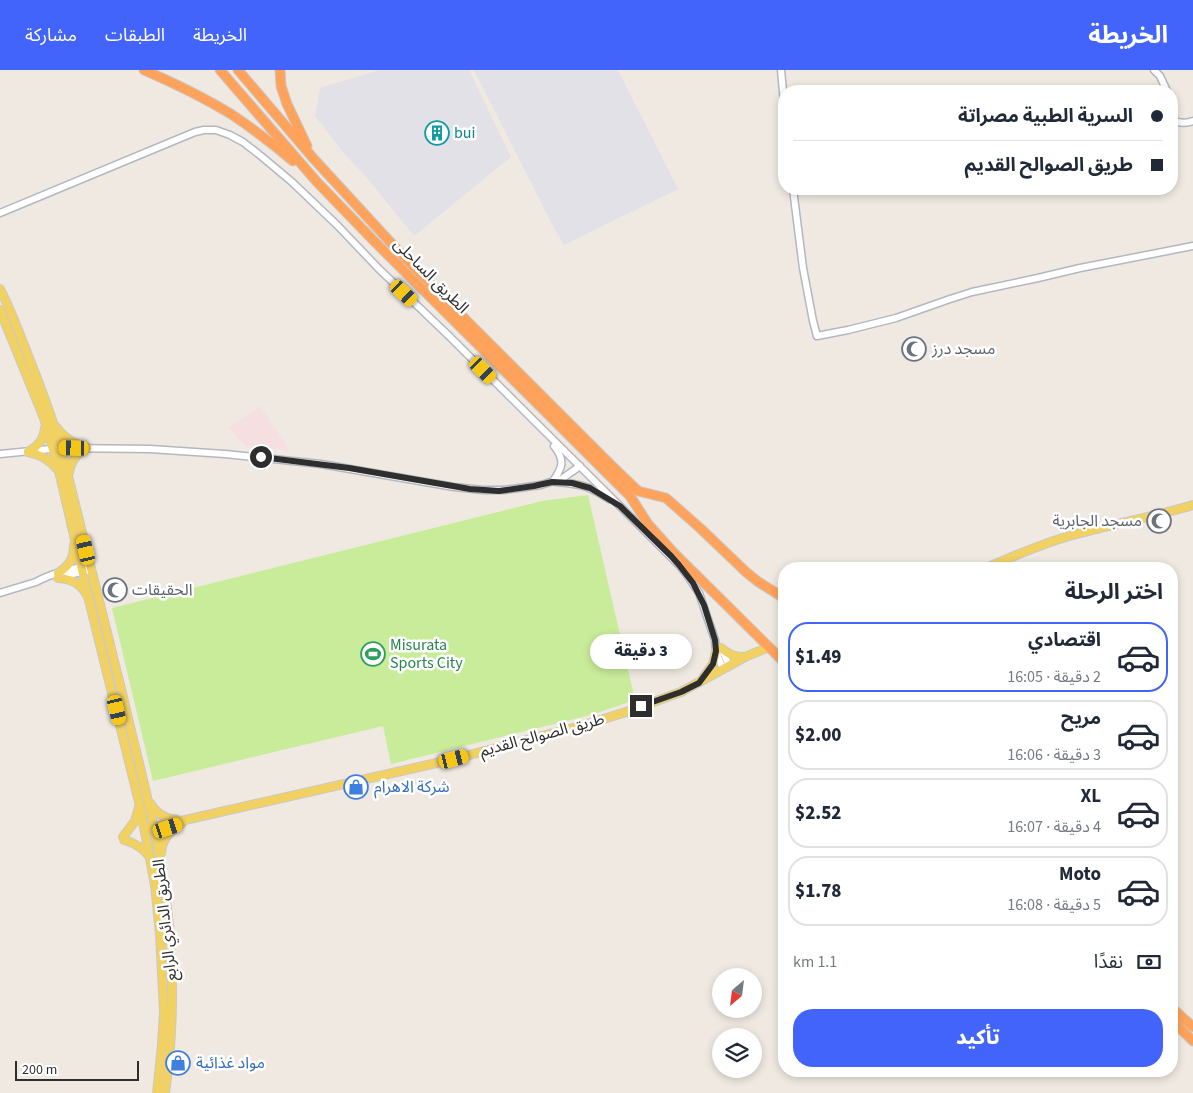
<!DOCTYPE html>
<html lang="ar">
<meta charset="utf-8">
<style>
:root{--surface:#fff;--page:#f6f6f7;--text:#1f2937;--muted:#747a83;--line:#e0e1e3;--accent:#4264fb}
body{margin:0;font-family:"Source Sans 3","Noto Sans Arabic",sans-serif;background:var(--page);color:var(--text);direction:rtl;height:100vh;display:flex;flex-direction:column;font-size:19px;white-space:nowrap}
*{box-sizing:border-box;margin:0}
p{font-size:16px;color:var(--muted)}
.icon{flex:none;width:28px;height:28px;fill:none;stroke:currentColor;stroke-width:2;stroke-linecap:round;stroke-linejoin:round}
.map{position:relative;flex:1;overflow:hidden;direction:ltr}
.side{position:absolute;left:778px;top:492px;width:400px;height:515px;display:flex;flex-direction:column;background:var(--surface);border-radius:20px;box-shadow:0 2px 8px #0003;direction:rtl}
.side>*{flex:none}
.guide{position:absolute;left:778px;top:15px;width:400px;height:110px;border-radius:20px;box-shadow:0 2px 8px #0003;direction:rtl;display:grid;align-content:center;height:110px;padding:0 15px;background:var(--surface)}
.needle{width:32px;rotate:208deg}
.tools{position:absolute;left:712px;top:898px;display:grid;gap:10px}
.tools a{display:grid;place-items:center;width:50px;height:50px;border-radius:50%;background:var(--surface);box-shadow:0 2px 8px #0003;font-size:25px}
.scale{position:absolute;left:15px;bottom:12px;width:124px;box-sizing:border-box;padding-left:5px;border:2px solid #2e2e2e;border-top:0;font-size:14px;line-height:18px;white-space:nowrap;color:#2e2e2e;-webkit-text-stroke:4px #fff;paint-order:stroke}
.end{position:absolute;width:22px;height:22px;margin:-11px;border:6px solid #2e2e2e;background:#fff;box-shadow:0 0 0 2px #fff}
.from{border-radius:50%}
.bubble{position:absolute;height:35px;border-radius:18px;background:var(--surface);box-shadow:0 2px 8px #0003;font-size:16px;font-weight:800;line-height:35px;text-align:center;direction:rtl}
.car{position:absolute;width:15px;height:30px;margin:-15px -8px;border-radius:6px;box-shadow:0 0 4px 1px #0007;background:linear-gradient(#f5c518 24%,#345 0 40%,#f5c518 0 76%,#345 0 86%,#f5c518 0)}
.guide b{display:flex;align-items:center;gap:18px;height:48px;font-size:19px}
.guide b+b{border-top:1px solid var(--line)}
.guide i{width:12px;height:12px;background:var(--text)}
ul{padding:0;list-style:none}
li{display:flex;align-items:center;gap:15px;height:70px;margin:0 10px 8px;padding:0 5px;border:2px solid var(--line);border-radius:20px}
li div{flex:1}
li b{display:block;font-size:19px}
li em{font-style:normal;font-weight:800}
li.active{border-color:var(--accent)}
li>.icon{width:45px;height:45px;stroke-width:1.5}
h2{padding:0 15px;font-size:22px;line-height:60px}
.pay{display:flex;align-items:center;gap:12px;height:55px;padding:0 15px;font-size:19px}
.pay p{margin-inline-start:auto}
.cta{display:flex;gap:10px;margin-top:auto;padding:10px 15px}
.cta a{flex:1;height:58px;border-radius:20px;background:var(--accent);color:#fff;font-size:20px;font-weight:800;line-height:58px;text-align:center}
header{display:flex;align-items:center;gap:30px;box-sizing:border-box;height:70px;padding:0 25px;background:var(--accent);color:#fff}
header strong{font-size:24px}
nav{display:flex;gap:28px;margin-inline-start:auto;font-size:18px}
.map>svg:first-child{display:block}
.industrial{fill:#e3e1e8}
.medical{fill:#f5dfe0}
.pitch{fill:#c9ec9a}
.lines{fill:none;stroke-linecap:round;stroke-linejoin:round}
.minor-casing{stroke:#b4b7c1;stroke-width:9}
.major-casing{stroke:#c9c9c9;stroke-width:10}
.highway-casing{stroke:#c9c9c9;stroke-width:11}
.minor{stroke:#fff;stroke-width:6}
.major{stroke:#f2d163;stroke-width:8}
.highway{stroke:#ffa35c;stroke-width:9}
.route{stroke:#2e2e2e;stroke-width:6}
.labels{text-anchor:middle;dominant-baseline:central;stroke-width:5;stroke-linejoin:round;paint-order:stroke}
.culture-label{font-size:16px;fill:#0d838f;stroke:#fff;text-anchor:start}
.street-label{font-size:16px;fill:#2e2e2e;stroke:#fff}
.worship-label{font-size:16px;fill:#5b616d;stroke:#fff;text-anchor:start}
.leisure-label{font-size:16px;fill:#27864d;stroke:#fff;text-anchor:start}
.shop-label{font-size:16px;fill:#366cbe;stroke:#fff;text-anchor:start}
</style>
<header>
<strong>الخريطة</strong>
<nav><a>الخريطة</a><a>الطبقات</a><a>مشاركة</a></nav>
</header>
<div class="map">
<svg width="1193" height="1023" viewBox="0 0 1193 1023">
<rect width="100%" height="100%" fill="#efe9e1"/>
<g class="industrial">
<path d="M379,0H469L511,87L414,166L367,108L354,94L346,86L315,46L320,18Z"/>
<path d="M474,0H618L678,119L564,175L554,158Z"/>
</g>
<path class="medical" d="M260,336L290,381L246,376L229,358Z"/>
<path class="pitch" d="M588,425L635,630L591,645L391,694L383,656L153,711L112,538L542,431Z"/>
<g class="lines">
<g class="minor-casing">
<g id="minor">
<path d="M781,0L784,32"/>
<path d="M1154,0L1160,6L1167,21"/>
<path d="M1171,39L1175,51C1181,54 1187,53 1193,51"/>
<path d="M793,119L803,198L813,251L817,266L848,260L896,248L950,229L972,222L1038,208L1080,198L1193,176"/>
<path d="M0,143L195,62L204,60H216L230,65L243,72L261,86L292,112L338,156L379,199L449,266L679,495L687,505L699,523L715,570L716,581L723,599"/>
<path d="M0,384L61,378L150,379L225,384L321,394L454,417L483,420H504L541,415L563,408L580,396"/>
<path d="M553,411C563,397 565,390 554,376"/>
<path d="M555,412C580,414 587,415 609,429"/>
<path d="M59,507L91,500"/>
<path d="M0,523L36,512C52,503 72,499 90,495"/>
<path d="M722,579L729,596"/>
</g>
</g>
<g class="major-casing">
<g id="major">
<path d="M0,219C13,244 22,271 33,298C43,324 53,351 61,378C82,462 103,547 124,631C136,684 151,736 160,790C174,867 176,945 165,1023"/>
<path d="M0,240L44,348L60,405L89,530L140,736L155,815L160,864L164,942L162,975L157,1023"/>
<path d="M56,357C65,369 74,373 87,378"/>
<path d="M28,382C40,384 49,389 57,399"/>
<path d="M28,382C38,376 44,370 45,358"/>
<path d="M69,403C71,390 77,384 87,378"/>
<path d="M983,499C1013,487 1042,473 1073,465C1113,454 1154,447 1193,435"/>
<path d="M58,503C69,496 74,489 74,475"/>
<path d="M58,508C72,509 80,513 87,525"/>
<path d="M721,578C729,585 735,587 745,587"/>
<path d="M703,608L713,594L716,581"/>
<path d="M150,733C156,744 165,748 177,750"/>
<path d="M150,758L454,689L581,656L626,642L681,622L745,587L769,577"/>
<path d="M123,767L135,751L139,737"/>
<path d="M124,770C135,773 142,777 149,786"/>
<path d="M161,783C162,768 170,762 182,753"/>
</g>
</g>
<g class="highway-casing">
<g id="highway">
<path d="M144,0C174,13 203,27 231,44C252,58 273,74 293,91"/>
<path d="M220,0L317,112L375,172L630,426L648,454L673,482L784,592"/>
<path d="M238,0L313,88L403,186L465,249L612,396L638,421L666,428L700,458L746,502L757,511L784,528"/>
<path d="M280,0L281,16L287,34L307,76"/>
<path d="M1171,937L1193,957"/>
<path d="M1171,949L1193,971"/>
</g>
</g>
<use href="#minor" class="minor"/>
<use href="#major" class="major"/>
<use href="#highway" class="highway"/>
</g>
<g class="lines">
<path class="route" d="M261,387L349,398L470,419L499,421L534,416L552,412L572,413L590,418L620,436L671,486L679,495L693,513L704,535L715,570L716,581L713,594L699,613L681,622L641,636"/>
</g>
<defs>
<g id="building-ring" transform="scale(1.25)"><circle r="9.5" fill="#fff" stroke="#0f9aa8" stroke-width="1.5"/><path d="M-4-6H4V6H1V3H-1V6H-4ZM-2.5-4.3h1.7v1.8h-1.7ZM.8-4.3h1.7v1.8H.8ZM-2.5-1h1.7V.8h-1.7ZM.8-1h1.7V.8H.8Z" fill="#0f9aa8"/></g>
<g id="mosque-ring" transform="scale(1.25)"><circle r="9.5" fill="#fff" stroke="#6b7280" stroke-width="1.5"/><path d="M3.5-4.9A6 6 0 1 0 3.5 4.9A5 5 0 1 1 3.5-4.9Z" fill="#6b7280"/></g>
<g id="stadium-ring" transform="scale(1.25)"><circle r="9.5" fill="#fff" stroke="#2e9e5b" stroke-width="1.5"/><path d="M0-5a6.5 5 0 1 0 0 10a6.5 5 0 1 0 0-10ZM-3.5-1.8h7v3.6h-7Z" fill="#2e9e5b"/></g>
<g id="shop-ring" transform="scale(1.25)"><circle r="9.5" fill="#fff" stroke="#3f7fe0" stroke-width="1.5"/><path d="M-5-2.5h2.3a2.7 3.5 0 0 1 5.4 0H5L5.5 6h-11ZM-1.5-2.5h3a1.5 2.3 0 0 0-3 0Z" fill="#3f7fe0"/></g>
</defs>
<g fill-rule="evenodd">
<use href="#building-ring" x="437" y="63"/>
<use href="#mosque-ring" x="914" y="279"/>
<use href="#mosque-ring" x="1159" y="451"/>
<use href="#mosque-ring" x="115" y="520"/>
<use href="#stadium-ring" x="373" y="584"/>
<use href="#shop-ring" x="356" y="717"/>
<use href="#shop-ring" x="178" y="993"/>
</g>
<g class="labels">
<g class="culture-label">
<text x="454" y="63">bui</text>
</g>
<g class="street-label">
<text transform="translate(431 206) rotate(45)">الطريق الساحلى</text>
<text transform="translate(542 665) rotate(-15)">طريق الصوالح القديم</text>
<text transform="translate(165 850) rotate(-96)">الطريق الدائري الرابع</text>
</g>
<g class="worship-label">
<text x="932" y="279">مسجد درز</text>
<text x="1142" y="451" text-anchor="end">مسجد الجابرية</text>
<text x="132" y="520">الحقيقات</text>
</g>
<g class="leisure-label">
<text x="390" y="575">Misurata<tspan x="390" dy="18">Sports City</tspan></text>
</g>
<g class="shop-label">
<text x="374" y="717">شركة الاهرام</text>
<text x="196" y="993">مواد غذائية</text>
</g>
</g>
</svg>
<div class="tools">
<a><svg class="needle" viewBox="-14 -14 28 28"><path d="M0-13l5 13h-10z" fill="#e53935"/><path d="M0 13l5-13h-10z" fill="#747a83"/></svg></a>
<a><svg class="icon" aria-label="layers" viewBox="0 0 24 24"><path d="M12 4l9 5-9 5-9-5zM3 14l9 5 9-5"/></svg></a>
</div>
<div class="scale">200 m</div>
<i class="end from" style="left:261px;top:387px"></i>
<i class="end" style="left:641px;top:636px"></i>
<div class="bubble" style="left:590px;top:564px;width:102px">3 دقيقة</div>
<i class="car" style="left:404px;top:223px;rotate:133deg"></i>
<i class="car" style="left:483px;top:300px;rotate:135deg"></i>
<i class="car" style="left:74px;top:378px;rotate:271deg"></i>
<i class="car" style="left:86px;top:480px;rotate:347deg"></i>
<i class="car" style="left:117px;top:640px;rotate:167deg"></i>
<i class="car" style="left:454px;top:689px;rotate:76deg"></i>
<i class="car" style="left:168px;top:758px;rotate:72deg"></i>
<div class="guide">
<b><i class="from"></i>السرية الطبية مصراتة</b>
<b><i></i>طريق الصوالح القديم</b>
</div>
<section class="side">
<h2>اختر الرحلة</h2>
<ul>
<li class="active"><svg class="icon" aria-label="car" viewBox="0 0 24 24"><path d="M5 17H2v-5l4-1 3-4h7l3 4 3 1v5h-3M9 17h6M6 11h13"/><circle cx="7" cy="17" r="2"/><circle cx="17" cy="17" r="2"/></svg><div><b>اقتصادي</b><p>2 دقيقة · 16:05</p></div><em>$1.49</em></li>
<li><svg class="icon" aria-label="car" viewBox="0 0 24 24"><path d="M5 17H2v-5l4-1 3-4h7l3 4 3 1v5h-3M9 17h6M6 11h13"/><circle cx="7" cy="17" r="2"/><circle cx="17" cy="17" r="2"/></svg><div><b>مريح</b><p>3 دقيقة · 16:06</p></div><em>$2.00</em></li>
<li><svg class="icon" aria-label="car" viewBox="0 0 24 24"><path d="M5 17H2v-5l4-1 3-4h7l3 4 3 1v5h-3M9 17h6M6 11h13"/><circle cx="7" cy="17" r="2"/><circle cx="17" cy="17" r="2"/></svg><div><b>XL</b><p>4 دقيقة · 16:07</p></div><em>$2.52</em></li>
<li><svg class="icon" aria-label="car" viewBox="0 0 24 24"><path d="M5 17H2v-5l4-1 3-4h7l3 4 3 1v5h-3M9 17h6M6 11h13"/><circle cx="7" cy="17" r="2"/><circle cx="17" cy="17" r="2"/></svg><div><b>Moto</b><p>5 دقيقة · 16:08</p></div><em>$1.78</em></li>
</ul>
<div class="pay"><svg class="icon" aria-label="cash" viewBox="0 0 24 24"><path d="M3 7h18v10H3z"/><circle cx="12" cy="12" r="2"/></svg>نقدًا<p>1.1 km</p></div>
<div class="cta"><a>تأكيد</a></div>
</section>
</div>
